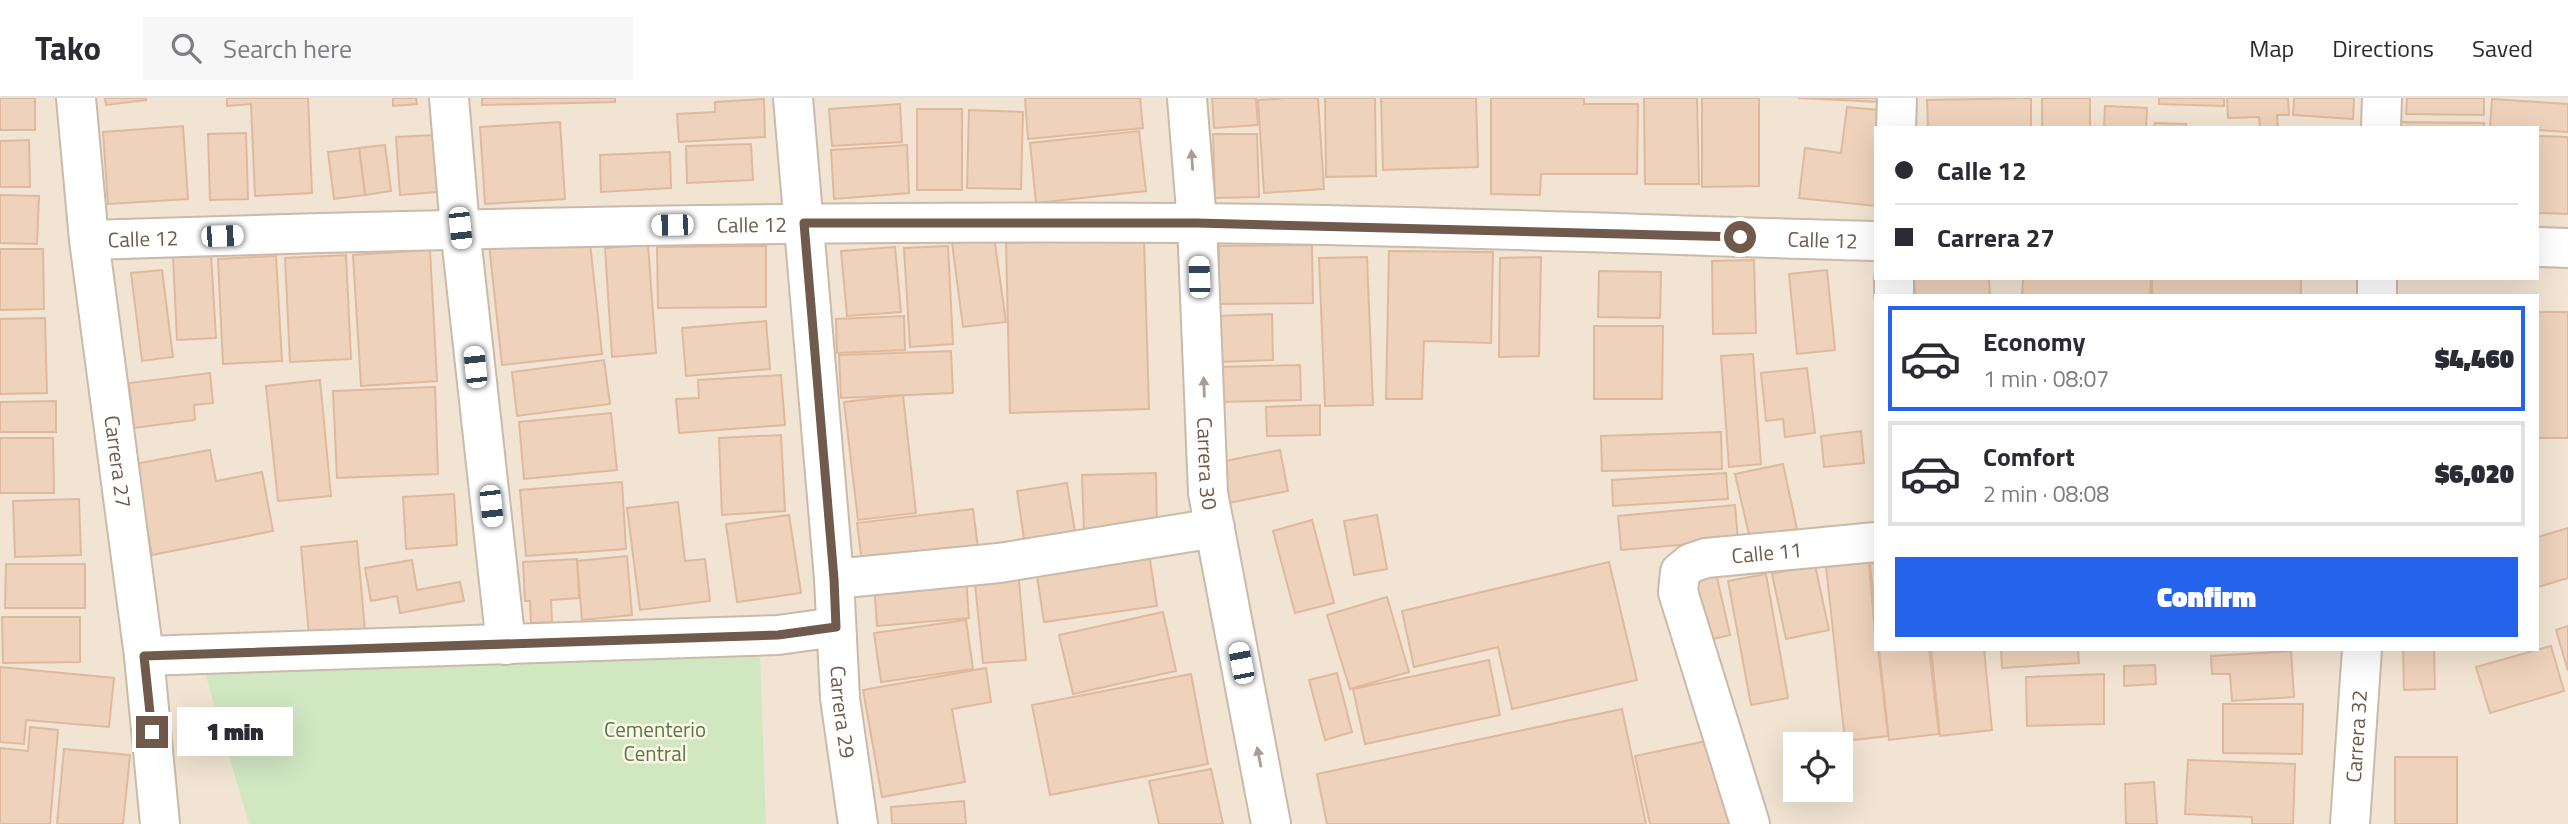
<!DOCTYPE html>
<meta charset="utf-8">
<style>
:root{--surface:#fff;--page:#f7f7f7;--text:#2b2b33;--muted:#7c7c81;--line:#e1e1e2;--accent:#2563eb}
body{margin:0;font-family:"Titillium Web",sans-serif;background:var(--page);color:var(--text);height:100vh;display:flex;flex-direction:column;font-size:26px;white-space:nowrap}
*{box-sizing:border-box;margin:0}
p{font-size:23px;color:var(--muted)}
.icon{flex:none;width:38px;height:38px;fill:none;stroke:currentColor;stroke-width:2;stroke-linecap:round;stroke-linejoin:round}
.map{position:relative;flex:1;overflow:hidden}
.panel{position:absolute;left:1874px;top:196px;width:665px;height:357px;display:flex;flex-direction:column;background:var(--surface);border-radius:0px;box-shadow:0 7px 28px #0002}
.panel>*{flex:none}
.hud{position:absolute;left:1874px;top:28px;width:665px;height:154px;border-radius:0px;box-shadow:0 7px 28px #0002;display:grid;align-content:center;height:154px;padding:0 21px;background:var(--surface)}
.tools{position:absolute;left:1783px;top:634px;display:grid;gap:14px}
.tools a{display:grid;place-items:center;width:70px;height:70px;border-radius:0px;background:var(--surface);box-shadow:0 7px 28px #0002;font-size:35px}
.end{position:absolute;width:32px;height:32px;margin:-16px;border:9px solid #705a4b;background:#fff;box-shadow:0 0 0 4px #fff}
.from{border-radius:50%}
.bubble{position:absolute;height:49px;border-radius:0px;background:var(--surface);box-shadow:0 7px 28px #0002;font-size:23px;font-weight:800;line-height:49px;text-align:center}
.car{position:absolute;width:21px;height:42px;margin:-21px -10px;border-radius:9px;box-shadow:0 0 5px 2px #0007;background:linear-gradient(#fff 24%,#345 0 40%,#fff 0 76%,#345 0 86%,#fff 0)}
.hud b{display:flex;align-items:center;gap:24px;height:66px;font-size:26px}
.hud b+b{border-top:2px solid var(--line)}
.hud i{width:18px;height:18px;background:var(--text)}
ul{padding:12px 0 0;list-style:none}
li{display:flex;align-items:center;gap:21px;height:105px;margin:0 14px 10px;padding:0 7px;border:4px solid var(--line);border-radius:0px}
li div{flex:1}
li b{display:block;font-size:26px}
li em{font-style:normal;font-weight:800}
li.current{border-color:var(--accent)}
li>.icon{width:63px;height:63px;stroke-width:1.5}
.primary-button{display:flex;gap:14px;margin-top:auto;padding:14px 21px}
.primary-button a{flex:1;height:80px;border-radius:0px;background:var(--accent);color:#fff;font-size:28px;font-weight:800;line-height:80px;text-align:center}
header{display:flex;align-items:center;gap:42px;box-sizing:border-box;height:98px;padding:0 35px;background:var(--surface);border-bottom:2px solid var(--line)}
header strong{font-size:33px}
nav{display:flex;gap:38px;margin-inline-start:auto;font-size:24px}
.search{width:490px;height:63px;background:var(--page);display:flex;align-items:center;gap:18px;box-sizing:border-box;padding:0 24px;border-radius:0px;color:var(--muted);font-size:26px}
.map>svg:first-child{display:block}
.residential{fill:#f1e4d2;fill-rule:evenodd}
.green{fill:#d0e7c2}
.building{fill:#eed2bc;stroke:#dfb99e;stroke-width:2}
.lines{fill:none;stroke-linecap:round;stroke-linejoin:round}
.minor-casing{stroke:#cabaaa;stroke-width:42}
.minor{stroke:#fff;stroke-width:38}
.oneway{fill:#a99c93}
.route{stroke:#705a4b;stroke-width:9}
.labels{text-anchor:middle;dominant-baseline:central;stroke-width:5;stroke-linejoin:round;paint-order:stroke}
.street-label{font-size:21px;fill:#705a4b;stroke:#fef6e8}
.park-label{font-size:21px;fill:#547b46;stroke:#fef6e8}
</style>
<header>
<strong>Tako</strong>
<div class="search"><svg class="icon" aria-label="search" viewBox="0 0 24 24"><circle cx="10" cy="10" r="6"/><path d="M15 15l6 6"/></svg>Search here</div>
<nav><a>Map</a><a>Directions</a><a>Saved</a></nav>
</header>
<div class="map">
<svg width="2568" height="726" viewBox="0 0 2568 726">
<rect width="100%" height="100%" fill="#faf2e3"/>
<path class="residential" d="M0,0H2568V726H0ZM1876,30H2538V180H1876ZM1876,198H2538V551H1876ZM1796,646H1841V691H1796Z"/>
<path class="green" d="M760,558L766,726H249L203,568Z"/>
<g class="building">
<rect x="0" y="0" width="35" height="32"/>
<path d="M105,0H146V2L106,7Z"/>
<path d="M227,0H308L312,95L255,98L251,6L227,8Z"/>
<path d="M393,0H416L417,6L393,8Z"/>
<path d="M482,0H615V4L482,7Z"/>
<path d="M1025,0H1140L1143,30L1028,41Z"/>
<path d="M1212,0H1256L1258,27L1214,30Z"/>
<path d="M1288,0H1318L1324,91L1264,95L1258,2Z"/>
<path d="M1325,0H1375L1376,78L1326,79Z"/>
<path d="M1381,0H1476L1478,69L1383,72Z"/>
<path d="M1491,0H1584V6H1638L1637,76H1541L1540,97L1491,96Z"/>
<path d="M1644,0H1697L1699,86H1645Z"/>
<path d="M1702,0H1759V88L1702,89Z"/>
<path d="M1798,0H1881L1880,4Z"/>
<path d="M2031,0V30H1928L1927,2Z"/>
<rect x="2042" y="0" width="48" height="30"/>
<path d="M2159,0H2224V8L2159,6Z"/>
<path d="M2227,0H2288L2289,17H2277L2278,30H2260L2259,19L2228,20Z"/>
<path d="M2294,0H2354L2353,21L2293,17Z"/>
<path d="M2407,0H2484V17L2406,16Z"/>
<path d="M764,1L765,39L679,44L677,16L715,14V4Z"/>
<path d="M2492,1L2568,6V34L2538,32V30L2490,29Z"/>
<path d="M900,6L902,44L832,48L829,11Z"/>
<path d="M2105,8L2147,10L2146,30H2104Z"/>
<path d="M1847,9L1878,12L1875,46L1876,108L1799,100L1805,50L1841,55Z"/>
<rect x="917" y="11" width="45" height="81"/>
<path d="M969,12L1023,14L1021,91L967,90Z"/>
<path d="M560,24L565,101L485,106L480,29Z"/>
<path d="M2391,24L2484,25V30H2391Z"/>
<path d="M2155,25L2186,26V30H2154Z"/>
<path d="M183,28L188,101L108,106L103,34Z"/>
<path d="M1139,33L1146,93L1036,105L1030,45Z"/>
<path d="M246,35L248,101L210,102L208,36Z"/>
<path d="M1213,36H1257L1259,99L1215,100Z"/>
<path d="M434,37L438,94L400,97L396,39Z"/>
<path d="M2538,38L2568,39V116L2538,115Z"/>
<path d="M29,42L30,89H0V43Z"/>
<path d="M751,46L753,82L687,85L686,48Z"/>
<path d="M385,47L391,93L365,97L359,50Z"/>
<path d="M907,47L909,95L834,101L831,52Z"/>
<path d="M359,50L365,97L334,101L328,54Z"/>
<path d="M670,54L671,90L601,94L600,57Z"/>
<path d="M0,97L39,98L37,146L0,145Z"/>
<path d="M589,135L602,256L502,267L489,146Z"/>
<path d="M994,139L1006,224L963,229L952,145Z"/>
<path d="M1144,141L1149,311L1010,315L1006,145Z"/>
<path d="M648,147L656,255L612,259L605,150Z"/>
<path d="M1312,147L1313,205L1219,206V148Z"/>
<path d="M766,148V209L658,210L657,149Z"/>
<path d="M948,148L953,246L910,249L904,150Z"/>
<path d="M895,149L901,214L847,218L841,153Z"/>
<path d="M0,151H43L44,211L0,212Z"/>
<path d="M430,152L437,283L361,288L353,157Z"/>
<path d="M1389,153L1493,154L1491,245L1424,243L1422,301H1386Z"/>
<path d="M211,156L216,240L177,242L173,159Z"/>
<path d="M346,157L351,261L290,264L285,160Z"/>
<path d="M276,158L282,263L223,266L218,161Z"/>
<path d="M1367,159L1373,307L1325,308L1319,160Z"/>
<path d="M1541,159L1539,258L1499,259L1500,160Z"/>
<path d="M1754,162L1756,235L1713,236L1712,163Z"/>
<path d="M162,172L173,259L142,263L131,175Z"/>
<path d="M1827,172L1835,252L1797,256L1789,176Z"/>
<path d="M1599,173L1661,174L1660,220L1598,219Z"/>
<path d="M1914,180H1989L1990,198H1915Z"/>
<path d="M2023,180H2151L2150,198H2022Z"/>
<rect x="2152" y="180" width="149" height="18"/>
<rect x="2538" y="214" width="30" height="126"/>
<path d="M1272,216L1273,262L1218,264L1216,218Z"/>
<path d="M904,218L905,252L837,255L836,221Z"/>
<path d="M45,220L47,295L0,296V221Z"/>
<path d="M766,223L770,271L686,278L682,230Z"/>
<path d="M1594,228H1663L1662,301H1594Z"/>
<path d="M951,253L953,295L841,300L839,257Z"/>
<path d="M1753,256L1761,366L1729,369L1721,258Z"/>
<path d="M604,262L610,306L517,318L512,274Z"/>
<path d="M1300,267L1301,302L1220,304L1219,269Z"/>
<path d="M1807,270L1815,335L1785,339L1783,321L1766,323L1761,275Z"/>
<path d="M210,275L213,305L194,307L195,322L134,330L129,285Z"/>
<path d="M781,277L785,327L679,335L676,301L699,300L698,282Z"/>
<path d="M320,282L331,398L278,403L266,288Z"/>
<path d="M435,289L438,376L337,380L333,293Z"/>
<path d="M903,297L916,415L858,422L844,304Z"/>
<path d="M56,303V334H0V304Z"/>
<path d="M1320,307V337L1267,338L1266,309Z"/>
<path d="M611,315L617,372L524,381L519,324Z"/>
<path d="M1861,333L1864,365L1824,369L1821,338Z"/>
<path d="M1721,334L1722,371L1602,373L1601,338Z"/>
<path d="M781,337L785,413L722,417L719,340Z"/>
<path d="M0,340H53L54,395H0Z"/>
<path d="M210,352L216,383L262,374L273,433L152,457L135,366Z"/>
<path d="M1280,352L1288,393L1223,406L1215,365Z"/>
<path d="M1783,366L1797,431L1750,441L1735,376Z"/>
<path d="M1156,375L1157,434L1084,435L1082,377Z"/>
<path d="M1726,375L1728,401L1613,408L1612,382Z"/>
<path d="M622,384L626,451L526,458L520,392Z"/>
<path d="M1067,385L1076,440L1025,448L1017,393Z"/>
<path d="M454,396L457,447L406,451L403,399Z"/>
<path d="M79,401L81,457L15,459L13,403Z"/>
<path d="M678,404L685,463L705,461L710,503L640,512L627,410Z"/>
<path d="M1735,407L1738,442L1621,452L1618,418Z"/>
<path d="M973,411L979,458L863,472L857,425Z"/>
<path d="M789,417L801,495L737,504L726,426Z"/>
<path d="M1377,417L1387,471L1354,477L1344,423Z"/>
<path d="M1312,422L1334,505L1295,515L1273,433Z"/>
<path d="M2568,430V480L2538,489V439Z"/>
<path d="M357,443L365,532L309,537L301,449Z"/>
<path d="M1148,448L1157,508L1044,524L1035,465Z"/>
<path d="M627,458L632,517L582,522L577,463Z"/>
<path d="M577,461L579,500L551,502L552,524L531,525L530,503H525L523,464Z"/>
<path d="M412,462L417,492L460,484L464,503L400,515L397,498L371,503L365,470Z"/>
<path d="M1609,464L1637,582L1512,611L1498,549L1414,569L1402,513Z"/>
<path d="M1869,464L1876,551H1878L1888,638L1845,643L1826,469Z"/>
<path d="M1870,465H1876V523Z"/>
<path d="M6,466H85V510H5Z"/>
<path d="M1815,467L1829,532L1786,541L1772,476Z"/>
<path d="M1018,472L1026,562L983,565L974,476Z"/>
<path d="M1716,475L1730,537L1700,544L1687,481Z"/>
<path d="M1766,476L1788,600L1751,607L1728,483Z"/>
<path d="M966,479L969,520L877,528L874,486Z"/>
<path d="M1387,499L1409,574L1350,591L1327,517Z"/>
<path d="M1163,514L1176,573L1073,596L1059,537Z"/>
<path d="M2,519H80V564L3,565Z"/>
<path d="M966,522L973,571L881,584L874,535Z"/>
<path d="M2568,528V573L2556,532Z"/>
<path d="M2551,548L2564,593L2490,615L2476,569Z"/>
<path d="M1879,551H1929L1939,636L1889,642Z"/>
<path d="M1931,551H1984L1992,632L1940,638Z"/>
<path d="M2001,551H2078L2079,565L2002,570Z"/>
<path d="M2403,551H2434L2435,591L2404,592Z"/>
<path d="M2291,553L2294,599L2232,603L2230,576H2212L2211,558Z"/>
<path d="M1489,562L1500,617L1365,646L1353,591Z"/>
<path d="M2155,567L2156,586L2124,588V568Z"/>
<path d="M0,569L114,580L109,629L26,622L24,646L0,644Z"/>
<path d="M986,570L991,604L952,611L965,684L882,699L863,592Z"/>
<path d="M1337,575L1352,634L1325,642L1309,582Z"/>
<path d="M1191,576L1208,666L1050,697L1032,607Z"/>
<path d="M2104,576V626L2027,628L2026,579Z"/>
<path d="M2223,606H2303L2302,656L2223,655Z"/>
<path d="M1622,611L1646,726H1327L1317,676Z"/>
<path d="M30,629L58,632L50,726H0V650L28,653Z"/>
<path d="M1716,641L1735,726H1650L1635,658Z"/>
<path d="M64,651L130,657L123,726H57Z"/>
<rect x="2395" y="659" width="62" height="67"/>
<path d="M2188,662L2295,666L2293,726H2252V719L2185,716Z"/>
<path d="M1211,671L1223,726H1159L1149,683Z"/>
<path d="M2154,684L2157,726H2126L2125,686Z"/>
<path d="M964,703L966,726H892L891,709Z"/>
</g>
<g class="lines">
<g class="minor-casing">
<g id="minor">
<path id="s1" d="M76,0L89,142L144,558L160,726"/>
<path d="M449,0L460,130L506,547"/>
<path id="s2" d="M793,0L834,481L840,600L858,726"/>
<path id="s3" d="M1187,0L1197,125L1208,395L1271,726"/>
<path d="M1896,30L1897,0"/>
<path d="M2381,30L2382,0"/>
<path id="s4" d="M89,142C457,130 825,122 1194,125C1421,127 1649,137 1876,143"/>
<path d="M2538,149L2568,150"/>
<path d="M1894,180V198"/>
<path d="M2377,198V180"/>
<path d="M834,481L999,465L1215,430"/>
<path d="M144,558L778,537L836,529"/>
<path id="s5" d="M1750,726L1678,494L1680,474L1691,465L1706,460L1876,444"/>
<path id="s6" d="M2350,726L2362,551"/>
</g>
</g>
<use href="#minor" class="minor"/>
</g>
<defs><path id="oneway-solid" d="M-6-.8H1V-3.2L6.5 0L1 3.2V.8H-6Z" transform="scale(1.75)"/></defs>
<g class="oneway">
<use href="#oneway-solid" transform="translate(1192 62) rotate(-94)"/>
<use href="#oneway-solid" transform="translate(1204 289) rotate(-92)"/>
<use href="#oneway-solid" transform="translate(1259 659) rotate(-101)"/>
</g>
<g class="lines">
<path class="route" d="M152,634L144,558L778,537L836,529L834,481L804,125H1197L1740,139"/>
</g>
<g class="labels">
<g class="street-label">
<text stroke="none"><textPath href="#s4" startOffset="663">Calle 12</textPath></text>
<text stroke="none"><textPath href="#s4" startOffset="54">Calle 12</textPath></text>
<text stroke="none"><textPath href="#s4" startOffset="1734">Calle 12</textPath></text>
<text stroke="none"><textPath href="#s1" startOffset="366">Carrera 27</textPath></text>
<text stroke="none"><textPath href="#s3" startOffset="366">Carrera 30</textPath></text>
<text stroke="none"><textPath href="#s5" startOffset="354">Calle 11</textPath></text>
<text stroke="none"><textPath href="#s2" startOffset="616">Carrera 29</textPath></text>
<text stroke="none"><textPath href="#s6" startOffset="88">Carrera 32</textPath></text>
</g>
<g class="park-label">
<text x="655" y="631">Cementerio<tspan x="655" dy="24">Central</tspan></text>
</g>
</g>
</svg>
<div class="tools">
<a><svg class="icon" aria-label="locate" viewBox="0 0 24 24"><circle cx="12" cy="12" r="6"/><path d="M12 2v4M12 18v4M2 12h4M18 12h4"/></svg></a>
</div>
<i class="end from" style="left:1740px;top:139px"></i>
<i class="end" style="left:152px;top:634px"></i>
<div class="bubble" style="left:177px;top:609px;width:116px">1 min</div>
<i class="car" style="left:672px;top:127px;rotate:269deg"></i>
<i class="car" style="left:460px;top:130px;rotate:174deg"></i>
<i class="car" style="left:222px;top:138px;rotate:88deg"></i>
<i class="car" style="left:1199px;top:179px;rotate:358deg"></i>
<i class="car" style="left:475px;top:269px;rotate:354deg"></i>
<i class="car" style="left:491px;top:408px;rotate:174deg"></i>
<i class="car" style="left:1241px;top:565px;rotate:349deg"></i>
<div class="hud">
<b><i class="from"></i>Calle 12</b>
<b><i></i>Carrera 27</b>
</div>
<section class="panel">
<ul>
<li class="current"><svg class="icon" aria-label="car" viewBox="0 0 24 24"><path d="M5 17H2v-5l4-1 3-4h7l3 4 3 1v5h-3M9 17h6M6 11h13"/><circle cx="7" cy="17" r="2"/><circle cx="17" cy="17" r="2"/></svg><div><b>Economy</b><p>1 min · 08:07</p></div><em>$4,460</em></li>
<li><svg class="icon" aria-label="car" viewBox="0 0 24 24"><path d="M5 17H2v-5l4-1 3-4h7l3 4 3 1v5h-3M9 17h6M6 11h13"/><circle cx="7" cy="17" r="2"/><circle cx="17" cy="17" r="2"/></svg><div><b>Comfort</b><p>2 min · 08:08</p></div><em>$6,020</em></li>
</ul>
<div class="primary-button"><a>Confirm</a></div>
</section>
</div>
